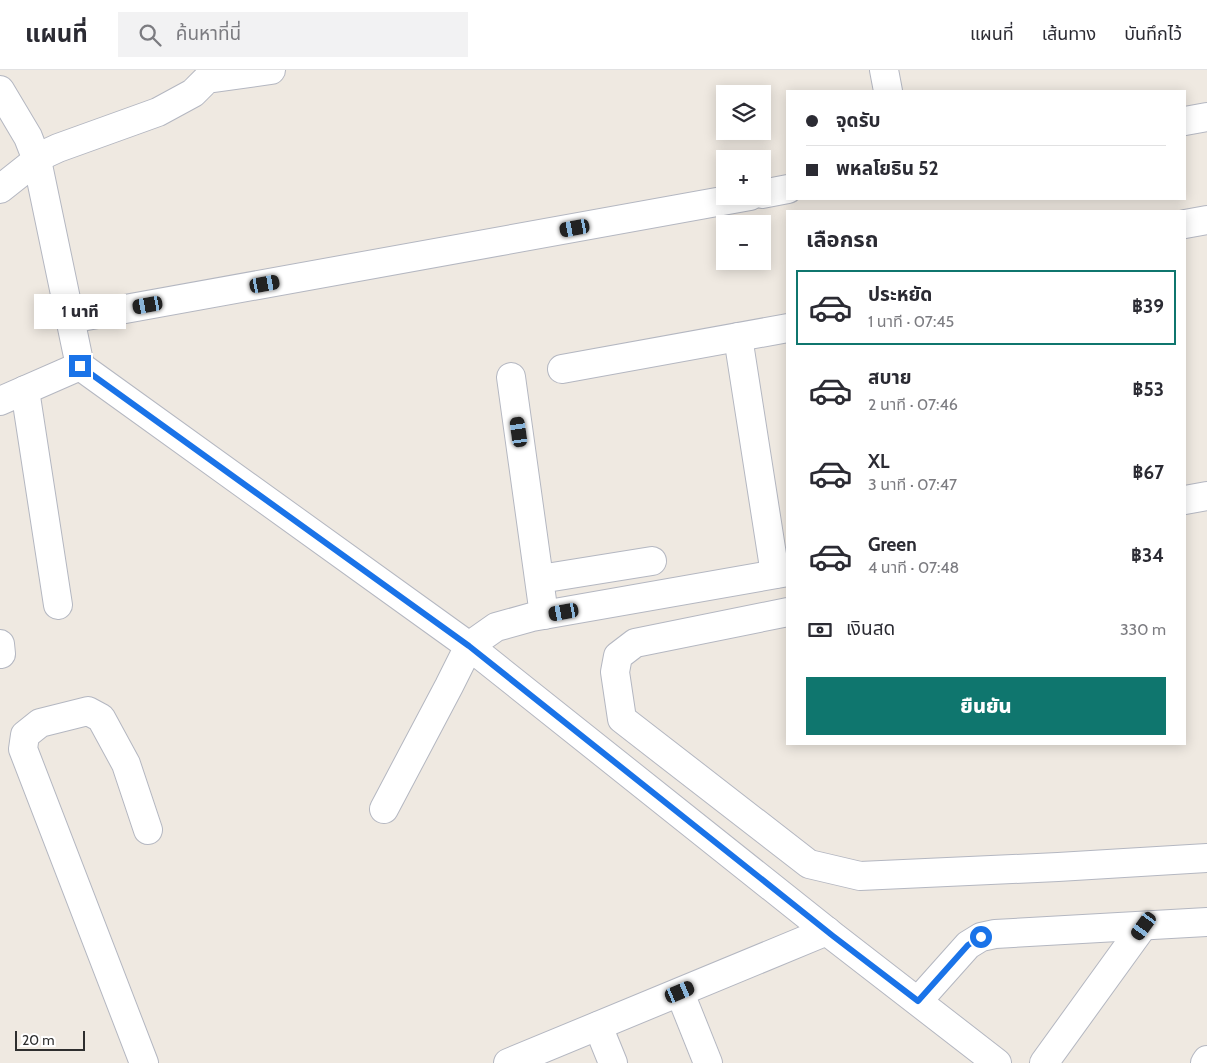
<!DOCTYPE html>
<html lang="th">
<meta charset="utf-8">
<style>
:root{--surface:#fff;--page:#f2f2f3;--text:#2b2b33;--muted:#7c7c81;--line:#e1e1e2;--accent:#0f766e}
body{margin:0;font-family:Cabin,"Noto Sans Thai",sans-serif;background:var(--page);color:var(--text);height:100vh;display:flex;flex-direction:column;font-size:19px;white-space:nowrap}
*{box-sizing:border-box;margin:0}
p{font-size:16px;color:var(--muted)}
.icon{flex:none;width:28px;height:28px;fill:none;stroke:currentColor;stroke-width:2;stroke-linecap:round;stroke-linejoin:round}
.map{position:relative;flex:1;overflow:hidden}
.drawer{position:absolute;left:786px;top:140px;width:400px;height:535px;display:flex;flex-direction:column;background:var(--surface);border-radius:0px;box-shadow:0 2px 12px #0003}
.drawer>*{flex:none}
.banner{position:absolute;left:786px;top:20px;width:400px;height:110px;border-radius:0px;box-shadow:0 2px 12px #0003;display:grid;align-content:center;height:110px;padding:0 20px;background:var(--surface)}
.controls{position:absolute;left:716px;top:15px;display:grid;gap:10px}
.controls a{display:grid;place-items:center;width:55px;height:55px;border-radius:0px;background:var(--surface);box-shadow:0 2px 12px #0003;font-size:25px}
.scale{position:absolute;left:15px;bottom:12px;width:70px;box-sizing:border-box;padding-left:5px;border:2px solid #2e2e2e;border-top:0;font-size:14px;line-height:18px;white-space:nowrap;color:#2e2e2e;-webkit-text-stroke:4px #fff;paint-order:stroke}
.end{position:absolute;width:22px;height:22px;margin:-11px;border:6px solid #1a73e8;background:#fff;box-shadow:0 0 0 2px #fff}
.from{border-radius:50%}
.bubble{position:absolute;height:35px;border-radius:0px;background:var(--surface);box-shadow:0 2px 12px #0003;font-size:16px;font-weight:800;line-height:35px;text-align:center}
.car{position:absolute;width:15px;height:30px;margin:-15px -8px;border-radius:6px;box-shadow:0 0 4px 1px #0007;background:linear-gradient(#222 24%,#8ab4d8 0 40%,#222 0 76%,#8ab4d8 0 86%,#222 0)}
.banner b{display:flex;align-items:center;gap:18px;height:48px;font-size:19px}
.banner b+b{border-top:1px solid var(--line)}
.banner i{width:12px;height:12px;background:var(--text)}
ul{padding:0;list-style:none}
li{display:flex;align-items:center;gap:15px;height:75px;margin:0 10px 8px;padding:0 10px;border:2px solid transparent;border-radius:0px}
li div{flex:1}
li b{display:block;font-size:19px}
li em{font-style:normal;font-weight:800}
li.current{border-color:var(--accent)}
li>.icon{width:45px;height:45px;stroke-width:1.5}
h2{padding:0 20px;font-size:22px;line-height:60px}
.pay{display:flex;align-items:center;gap:12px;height:55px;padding:0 20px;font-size:19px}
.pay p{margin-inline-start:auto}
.cta{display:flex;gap:10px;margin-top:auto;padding:10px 20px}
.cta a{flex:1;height:58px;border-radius:0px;background:var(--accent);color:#fff;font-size:20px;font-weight:800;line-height:58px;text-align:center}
header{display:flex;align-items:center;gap:30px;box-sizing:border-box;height:70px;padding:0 25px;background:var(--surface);border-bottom:1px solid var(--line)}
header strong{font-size:24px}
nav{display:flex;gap:28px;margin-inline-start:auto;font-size:18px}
.search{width:350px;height:45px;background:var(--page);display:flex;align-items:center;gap:12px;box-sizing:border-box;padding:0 18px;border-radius:0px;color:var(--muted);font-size:19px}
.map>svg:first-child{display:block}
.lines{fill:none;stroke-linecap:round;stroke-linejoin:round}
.minor-casing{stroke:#b4b7c1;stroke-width:30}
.minor{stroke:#fff;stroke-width:28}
.route{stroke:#1a73e8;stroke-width:6}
</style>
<header>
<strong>แผนที่</strong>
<div class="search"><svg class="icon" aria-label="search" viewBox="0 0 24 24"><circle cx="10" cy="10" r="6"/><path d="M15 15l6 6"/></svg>ค้นหาที่นี่</div>
<nav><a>แผนที่</a><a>เส้นทาง</a><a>บันทึกไว้</a></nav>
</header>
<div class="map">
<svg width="1207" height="993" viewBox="0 0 1207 993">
<rect width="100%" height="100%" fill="#efe9e1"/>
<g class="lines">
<g class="minor-casing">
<g id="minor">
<path d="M884,0L888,21"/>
<path d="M0,20L28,67L37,90L80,296"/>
<path d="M1185,51L1207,47"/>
<path d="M0,119L43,85L58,78L158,42L193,23L207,9L271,0"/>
<path d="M762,124L788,119"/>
<path d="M1185,154L1207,150"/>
<path d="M70,249L750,126"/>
<path d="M738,267L775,504"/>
<path d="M80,296L469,576L833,866L997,993"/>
<path d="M562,299L788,258"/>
<path d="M511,307L544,545"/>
<path d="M25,320L58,535"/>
<path d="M0,331L80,296"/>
<path d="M1185,430L1207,426"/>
<path d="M540,509L652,491"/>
<path d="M788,542L635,573L618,586L615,602L622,649L809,794L860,806L1058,797L1207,788"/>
<path d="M0,574L1,584"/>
<path d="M384,739L449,616L469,576L496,557L532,547L788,502"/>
<path d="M680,923L708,993"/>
<path d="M918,931L968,875L981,867L995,864L1207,852"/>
<path d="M598,956L613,993"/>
<path d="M144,993L23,679L25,665L40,653L88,641L101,648L126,694L148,760"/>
<path d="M508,993L827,861"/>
<path d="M1044,993L1143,856"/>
<path d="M1205,993L1207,990"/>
</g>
</g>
<use href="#minor" class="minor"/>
</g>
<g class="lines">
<path class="route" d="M80,296L469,576L833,866L918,931L968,875L981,867"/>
</g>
</svg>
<div class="controls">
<a><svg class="icon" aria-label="layers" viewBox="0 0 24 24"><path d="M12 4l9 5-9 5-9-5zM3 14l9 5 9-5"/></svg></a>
<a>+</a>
<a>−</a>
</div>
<div class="scale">20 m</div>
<i class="end from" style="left:981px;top:867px"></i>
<i class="end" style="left:80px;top:296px"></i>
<div class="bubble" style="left:34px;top:224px;width:92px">1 นาที</div>
<i class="car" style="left:575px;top:158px;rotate:260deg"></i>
<i class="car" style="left:265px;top:214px;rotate:80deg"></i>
<i class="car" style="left:148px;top:235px;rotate:260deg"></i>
<i class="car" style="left:519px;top:362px;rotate:352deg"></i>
<i class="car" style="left:564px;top:542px;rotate:260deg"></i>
<i class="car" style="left:1144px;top:856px;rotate:216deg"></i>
<i class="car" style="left:680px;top:922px;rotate:67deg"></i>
<div class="banner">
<b><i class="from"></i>จุดรับ</b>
<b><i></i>พหลโยธิน 52</b>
</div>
<section class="drawer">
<h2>เลือกรถ</h2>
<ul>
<li class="current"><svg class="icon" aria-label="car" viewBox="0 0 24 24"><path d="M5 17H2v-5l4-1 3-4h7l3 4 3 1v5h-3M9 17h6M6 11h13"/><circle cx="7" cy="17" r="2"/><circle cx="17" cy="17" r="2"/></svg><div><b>ประหยัด</b><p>1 นาที · 07:45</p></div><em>฿39</em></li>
<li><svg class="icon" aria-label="car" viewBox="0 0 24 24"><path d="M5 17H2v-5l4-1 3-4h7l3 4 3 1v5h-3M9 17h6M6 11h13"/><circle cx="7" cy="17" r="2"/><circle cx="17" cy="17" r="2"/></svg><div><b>สบาย</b><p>2 นาที · 07:46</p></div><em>฿53</em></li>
<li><svg class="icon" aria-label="car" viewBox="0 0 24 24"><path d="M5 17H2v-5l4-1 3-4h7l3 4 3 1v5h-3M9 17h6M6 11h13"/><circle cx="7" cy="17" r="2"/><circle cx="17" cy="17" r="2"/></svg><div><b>XL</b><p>3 นาที · 07:47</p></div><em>฿67</em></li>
<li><svg class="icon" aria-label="car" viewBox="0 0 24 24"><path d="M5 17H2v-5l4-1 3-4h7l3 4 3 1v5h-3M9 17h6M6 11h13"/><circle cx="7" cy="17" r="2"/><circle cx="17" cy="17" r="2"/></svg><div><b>Green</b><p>4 นาที · 07:48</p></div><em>฿34</em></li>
</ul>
<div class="pay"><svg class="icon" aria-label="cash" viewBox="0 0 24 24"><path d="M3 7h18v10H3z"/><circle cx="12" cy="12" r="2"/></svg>เงินสด<p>330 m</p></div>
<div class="cta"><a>ยืนยัน</a></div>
</section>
</div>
